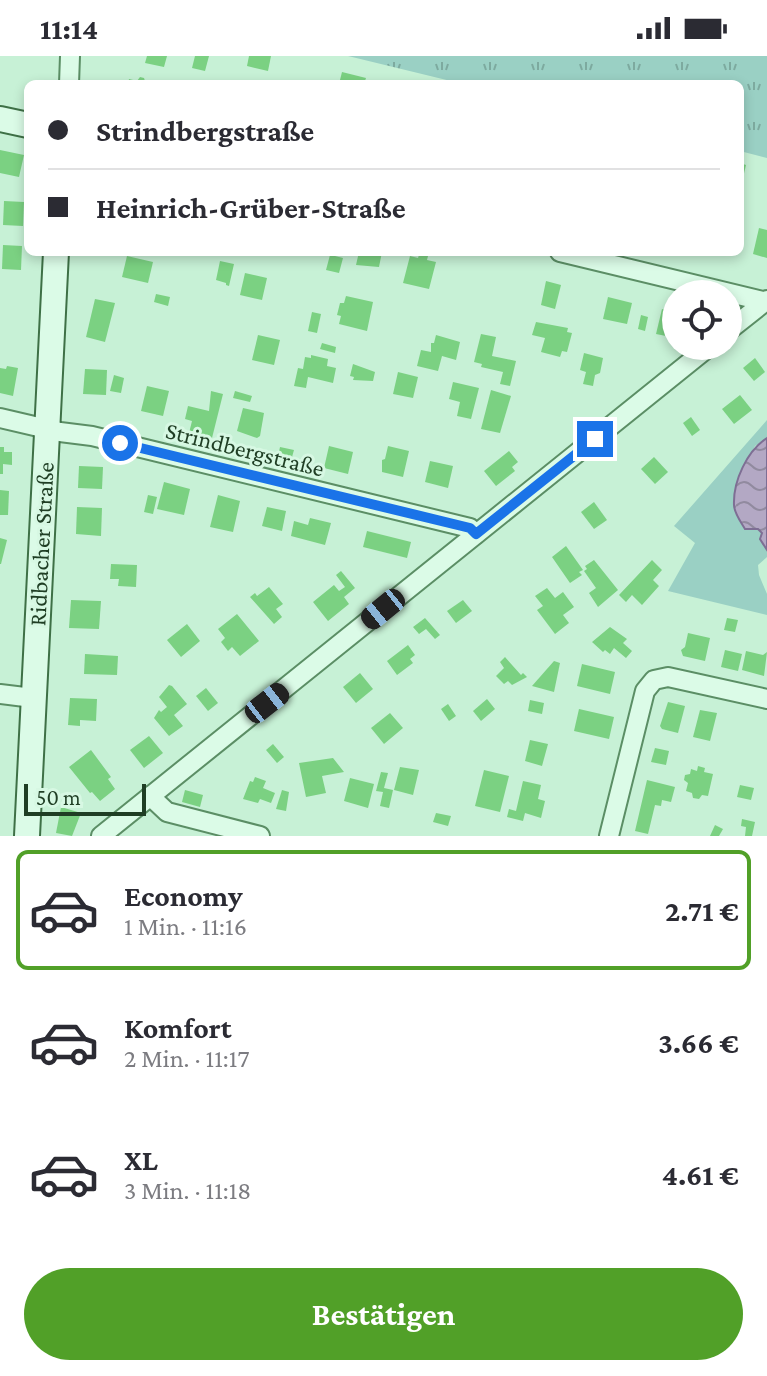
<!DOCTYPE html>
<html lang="de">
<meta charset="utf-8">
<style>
:root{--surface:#fff;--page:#f2f2f3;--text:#2b2b33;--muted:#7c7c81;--line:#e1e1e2;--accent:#51a028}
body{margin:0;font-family:"Crimson Pro",serif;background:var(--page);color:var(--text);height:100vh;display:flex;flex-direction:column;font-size:30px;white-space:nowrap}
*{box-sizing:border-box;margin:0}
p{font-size:26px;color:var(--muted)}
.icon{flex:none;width:44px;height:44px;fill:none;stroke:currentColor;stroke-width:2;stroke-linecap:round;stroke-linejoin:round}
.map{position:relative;height:780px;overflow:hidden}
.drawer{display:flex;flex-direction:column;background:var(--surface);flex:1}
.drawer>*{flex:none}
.top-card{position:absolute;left:24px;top:24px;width:720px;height:176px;border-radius:12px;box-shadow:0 4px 12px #0003;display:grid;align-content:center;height:176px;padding:0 24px;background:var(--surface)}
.controls{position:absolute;left:662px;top:224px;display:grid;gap:16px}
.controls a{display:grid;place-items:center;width:80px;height:80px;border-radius:50%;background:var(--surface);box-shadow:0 4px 12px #0003;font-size:40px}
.scale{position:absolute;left:24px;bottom:20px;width:122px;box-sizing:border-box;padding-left:8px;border:4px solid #1f3e24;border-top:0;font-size:22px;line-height:28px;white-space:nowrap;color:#1f3e24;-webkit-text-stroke:6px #d7f8e3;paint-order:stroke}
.end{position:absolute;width:36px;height:36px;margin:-18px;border:10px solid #1a73e8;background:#fff;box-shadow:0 0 0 4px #fff}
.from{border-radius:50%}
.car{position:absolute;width:24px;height:48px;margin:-24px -12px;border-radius:10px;box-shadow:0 0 6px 2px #0007;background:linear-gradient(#222 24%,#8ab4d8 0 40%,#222 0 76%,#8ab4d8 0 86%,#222 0)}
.top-card b{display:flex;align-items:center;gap:28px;height:76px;font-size:30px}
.top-card b+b{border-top:2px solid var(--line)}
.top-card i{width:20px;height:20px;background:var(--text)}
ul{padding:14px 0 0;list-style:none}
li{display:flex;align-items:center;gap:24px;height:120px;margin:0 16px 12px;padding:0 8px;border:4px solid transparent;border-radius:12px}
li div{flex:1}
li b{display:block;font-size:30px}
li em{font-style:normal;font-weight:700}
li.active{border-color:var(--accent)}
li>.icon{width:72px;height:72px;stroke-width:1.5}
.action{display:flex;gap:16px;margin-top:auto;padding:16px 24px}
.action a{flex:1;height:92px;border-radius:48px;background:var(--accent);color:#fff;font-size:32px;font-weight:700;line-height:92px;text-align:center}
.status{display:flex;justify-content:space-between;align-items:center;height:56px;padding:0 40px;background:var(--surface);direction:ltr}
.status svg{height:22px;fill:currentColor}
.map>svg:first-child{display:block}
.green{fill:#9ad0c4}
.park{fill:url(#park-tufts)}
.water{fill:url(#water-waves);stroke:#7e6e94;stroke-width:2}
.building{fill:#7bd182}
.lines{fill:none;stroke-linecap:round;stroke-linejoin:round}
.street-casing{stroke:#5b8e65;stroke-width:22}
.secondary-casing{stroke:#3e7046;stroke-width:28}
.street{stroke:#dbfbe7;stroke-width:18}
.secondary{stroke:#dbfbe7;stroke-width:24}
.route{stroke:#1a73e8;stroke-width:10}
.labels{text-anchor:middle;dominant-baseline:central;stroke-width:6;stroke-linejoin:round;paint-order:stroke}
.street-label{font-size:24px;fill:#1f3e24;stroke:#d7f8e3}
</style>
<div class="status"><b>11:14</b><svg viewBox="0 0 49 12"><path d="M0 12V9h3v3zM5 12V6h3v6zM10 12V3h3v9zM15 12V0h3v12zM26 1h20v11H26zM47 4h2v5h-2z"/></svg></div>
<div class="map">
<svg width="767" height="780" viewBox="0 0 767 780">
<defs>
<pattern id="park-tufts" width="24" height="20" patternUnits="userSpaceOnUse" patternTransform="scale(2)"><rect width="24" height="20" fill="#9ad0c4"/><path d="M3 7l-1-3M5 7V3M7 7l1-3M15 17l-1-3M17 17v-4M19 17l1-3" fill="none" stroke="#7daa9f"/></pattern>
<pattern id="water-waves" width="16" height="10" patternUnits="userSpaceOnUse" patternTransform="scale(2)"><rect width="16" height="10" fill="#b3a8c4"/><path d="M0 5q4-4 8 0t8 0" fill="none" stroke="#918a9f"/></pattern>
</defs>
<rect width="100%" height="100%" fill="#c7f1d6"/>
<path class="green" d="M767,364V382L755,390L737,427L762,477L760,483L767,494V501L758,509L759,519L767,538V559L668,535L695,487L674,470Z"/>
<path class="park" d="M348,0H767V102L740,95V28H463Z"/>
<path class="water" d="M767,382V494L760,483L762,477L758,473H745C741,466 734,457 734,449C733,425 747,395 767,382Z"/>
<g class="building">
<path d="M147,0H167L164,11L145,7Z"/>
<path d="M195,0H209L205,15L192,12Z"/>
<path d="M249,0H271L268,15L247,10Z"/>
<path d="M342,16L366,22L364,28H339Z"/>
<path d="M140,21L144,22L146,28H128L129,23L137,25Z"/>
<path d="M0,94L24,99L19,121L0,117Z"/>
<path d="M740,107L746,109L741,130H740Z"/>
<path d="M4,145L24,146L23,170L3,169Z"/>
<path d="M759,172L767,174V202L753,198Z"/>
<path d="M3,189L22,190L21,214L2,213Z"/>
<path d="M322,196H332L331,199L343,202L339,217L326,214L330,199Z"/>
<path d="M359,196H382L379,211L356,209Z"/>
<path d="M420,196H429L427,204L436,206L429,233L403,227L410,200L418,202Z"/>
<path d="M127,200L153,206L148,227L122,221Z"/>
<path d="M220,205L234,208L229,230L226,229V227L216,224Z"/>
<path d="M245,217L267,222L262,244L240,239Z"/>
<path d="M546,225L561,229L555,253L541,249Z"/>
<path d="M156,238L170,241L168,250L154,246Z"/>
<path d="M346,240L373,246L367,275L339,268L341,260L337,259L340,247H344Z"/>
<path d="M608,241L632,247L627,268L603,263Z"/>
<path d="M95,243L115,247L105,286L86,281Z"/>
<path d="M662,253L676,257V282L656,278Z"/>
<path d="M312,256L321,258L317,277L308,275Z"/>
<path d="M641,259L648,261L645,275L638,273Z"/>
<path d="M536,266L568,272L567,276L572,277L567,296L562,295L560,301L541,296L545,282L532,279Z"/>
<path d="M481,278L496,281L492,300L516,305L510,330L500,328L503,316L481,311L482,308L474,306Z"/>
<path d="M258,279L280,284L274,309L252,304Z"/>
<path d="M436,279L460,286L456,304L442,300L438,315L417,310L421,294L431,296V287H434Z"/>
<path d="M322,287L336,291L335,297L320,293Z"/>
<path d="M584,297L603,302L600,317L595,319L593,330L583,328L586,316L580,314Z"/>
<path d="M311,299L328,303L327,310L336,312L333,327L308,321L306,332L294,330L298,312L303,313L305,301L311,302Z"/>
<path d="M755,302L765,316L754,325L743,312Z"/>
<path d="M353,308L375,316L373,325L353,324L354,321L350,320Z"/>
<path d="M7,310L18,312L13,340L0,337V312L6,313Z"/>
<path d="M85,313L107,314L106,339L83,338Z"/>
<path d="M398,316L418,321L413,342L393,338Z"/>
<path d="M114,319L124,322L121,337L110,335Z"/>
<path d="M453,326L479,332L471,363L457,360L460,346L449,343Z"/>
<path d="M147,330L169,335L163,360L141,355Z"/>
<path d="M491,334L511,340L500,377L481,373Z"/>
<path d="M211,335L223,338L212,382L189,377L192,365L185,363L188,350L209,355Z"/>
<path d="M235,335L252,340L250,346L233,342Z"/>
<path d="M740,339L752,354L734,368L722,353Z"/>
<path d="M243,352L264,357L260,380L257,382L237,375Z"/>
<path d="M691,361L700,374L692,380L683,367Z"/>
<path d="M329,390L353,396L348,418L324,412Z"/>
<path d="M388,390L409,395L403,421L382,416V404L385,403Z"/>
<path d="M0,391H4V396H12V409L3,408V418H0Z"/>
<path d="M280,391L294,394L290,408L277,405Z"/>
<path d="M509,395L518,406L512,411L515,415L496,430L484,415Z"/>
<path d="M654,401L668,416L655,428L641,413Z"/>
<path d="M430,405L453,410L448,432L425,426Z"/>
<path d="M79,410L103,411L102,433L78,432Z"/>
<path d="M164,426L190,433L184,459L157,453Z"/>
<path d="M0,434L9,435L8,459H0Z"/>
<path d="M148,439L157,441L153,458L144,456Z"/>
<path d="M218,439L240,445L233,476L210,471Z"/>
<path d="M594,446L607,464L594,473L581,456Z"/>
<path d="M77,451L102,452L101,480L76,478Z"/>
<path d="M267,451L286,455L282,475L262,470Z"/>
<path d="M310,462L331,467L325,489L291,480L294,465L308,469Z"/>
<path d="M367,475L411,486L407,502L363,491Z"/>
<path d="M0,482L7,484L1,508H0Z"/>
<path d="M566,490L583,514L579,516L582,519L570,527L552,501Z"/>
<path d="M594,504L618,534L598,551L589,537L596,532L584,515L587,513L585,510Z"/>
<path d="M652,504L662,514L653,524L659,530L642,549L632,539L626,546L619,539Z"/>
<path d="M111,508L137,509L136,531L118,530L119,523H110Z"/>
<path d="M341,515L355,532L344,541L349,548L328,565L313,546L334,529L339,535L345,531L336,519Z"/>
<path d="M269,531L283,548L276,553L282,561L274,568L250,541L255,537L257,540Z"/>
<path d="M547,532L555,542L563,536L574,551L563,559L569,567L555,578L537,554L543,550L535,540Z"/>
<path d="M71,544L101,545L99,573L69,572Z"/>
<path d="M463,544L472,555L456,567L447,555Z"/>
<path d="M237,558L259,585L240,600L232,591L228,595L221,586L225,582L218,573Z"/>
<path d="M425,562L440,579L435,583L426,573L419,578L413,571Z"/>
<path d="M727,562L738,564L735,576L724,574Z"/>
<path d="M187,568L200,585L181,601L167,584Z"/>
<path d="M610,571L627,583L623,587L632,595L626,602L614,592L610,598L605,594L603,596L592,586Z"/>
<path d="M688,577L710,582L705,605L683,600L681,594L685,591Z"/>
<path d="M408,589L415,599L410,603L413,607L397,619L387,605Z"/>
<path d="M725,594L742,598L738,615L721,611Z"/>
<path d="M746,595L763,599L767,596L764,620L742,614Z"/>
<path d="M85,598L118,600L117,619L84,618Z"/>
<path d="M505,601L521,619L523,617L527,621L512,629L508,625L504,628L496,620L504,612L500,606Z"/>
<path d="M554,605L560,607L554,636L532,630Z"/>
<path d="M582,608L615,616L610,638L577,630Z"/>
<path d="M360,617L373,633L356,647L343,631Z"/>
<path d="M169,629L172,630L187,648L174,659L183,670L169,680L154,662L159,654L161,656L167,651L159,641Z"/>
<path d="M206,632L218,647L208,655L196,640Z"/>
<path d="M70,642L97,643L96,665L80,664V670L68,669Z"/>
<path d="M487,643L495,653L481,665L473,655Z"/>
<path d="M530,644L544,647L542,658L528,655Z"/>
<path d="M668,646L685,650L678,677L662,673L660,670Z"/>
<path d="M448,648L456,660L449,665L441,653Z"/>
<path d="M579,653L614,661L609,683L574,675Z"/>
<path d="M700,654L717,657L710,685L693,681Z"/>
<path d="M390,657L403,672L384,688L371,672Z"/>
<path d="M149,680L163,697L144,712L130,694Z"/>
<path d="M530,684L548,688L542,710L525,705Z"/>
<path d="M273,688L284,701L277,707L266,694Z"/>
<path d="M655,692L669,695L666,709L651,706Z"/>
<path d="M91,694L111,721L108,723L115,733L100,745L92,736L90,737L69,711Z"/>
<path d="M333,702L344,716L322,720L326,737L306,741L299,707Z"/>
<path d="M698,710L705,712L704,716L713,718L708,740L702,739L699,743L693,742L692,737L686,735L688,727L684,724L685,719L690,718L691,713L697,715Z"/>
<path d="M400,711L419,714L413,739L394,734Z"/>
<path d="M484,714L509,720L500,756L475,750Z"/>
<path d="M381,716L388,717L384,732L393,734L389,752L380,750L383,736L376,735Z"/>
<path d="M255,721L266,725L263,732L275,737L271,747L260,743L258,747L243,743L250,725L253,726Z"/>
<path d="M350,722L374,728L368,752L344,745Z"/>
<path d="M647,724L675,731L671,746L662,744L661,750L655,749L648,778L635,775Z"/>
<path d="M523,725L541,729L538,743L545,745L541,762L525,757L523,765L507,761L509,753L516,755Z"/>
<path d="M740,729L754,732L751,744L737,741Z"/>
<path d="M185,734L203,739L200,751L182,746Z"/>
<path d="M282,734L289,736L286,755L276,753Z"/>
<path d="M61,751L81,757L72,780L56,777Z"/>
<path d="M436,757L451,760L448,770L433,766Z"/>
<path d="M742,763L755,766L752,780H745L746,771L741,770Z"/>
<path d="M715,769L723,773L719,780H710Z"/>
</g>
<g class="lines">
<g class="street-casing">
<g id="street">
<path d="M69,28L70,0"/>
<path d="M560,196L767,246"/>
<path d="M728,275L767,244"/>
<path d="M0,362L60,376L92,380L470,472L476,478"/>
<path d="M0,638L33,642"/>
<path d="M150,740L167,756L260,780"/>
<path d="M101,780L710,290"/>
<path d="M609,780L645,635L654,624L668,621L767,643"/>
</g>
</g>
<g class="secondary-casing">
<g id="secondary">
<path d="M0,63L28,69"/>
<path d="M27,780L56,196"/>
</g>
</g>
<use href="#street" class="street"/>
<use href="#secondary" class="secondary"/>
</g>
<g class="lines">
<path class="route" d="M120,387L470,472L476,478L595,383"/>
</g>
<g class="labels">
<g class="street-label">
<text transform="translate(245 393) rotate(14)">Strindbergstraße</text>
<text transform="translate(41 488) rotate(-87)">Ridbacher Straße</text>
</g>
</g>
</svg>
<div class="controls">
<a><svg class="icon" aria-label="locate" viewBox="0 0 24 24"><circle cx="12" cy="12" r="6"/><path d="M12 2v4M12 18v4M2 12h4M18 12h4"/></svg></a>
</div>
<div class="scale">50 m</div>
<i class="end from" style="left:120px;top:387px"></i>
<i class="end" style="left:595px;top:383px"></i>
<i class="car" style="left:383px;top:553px;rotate:231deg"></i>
<i class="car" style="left:267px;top:647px;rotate:52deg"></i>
<div class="top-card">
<b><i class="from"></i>Strindbergstraße</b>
<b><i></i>Heinrich-Grüber-Straße</b>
</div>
</div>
<section class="drawer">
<ul>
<li class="active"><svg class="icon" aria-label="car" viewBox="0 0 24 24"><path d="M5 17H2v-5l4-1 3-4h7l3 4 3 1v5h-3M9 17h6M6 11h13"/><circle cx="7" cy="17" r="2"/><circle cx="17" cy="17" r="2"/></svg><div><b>Economy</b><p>1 Min. · 11:16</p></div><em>2.71 €</em></li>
<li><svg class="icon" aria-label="car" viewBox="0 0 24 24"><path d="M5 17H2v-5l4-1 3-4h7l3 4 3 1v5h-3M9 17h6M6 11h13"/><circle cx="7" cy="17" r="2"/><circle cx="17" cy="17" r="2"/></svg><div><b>Komfort</b><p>2 Min. · 11:17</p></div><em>3.66 €</em></li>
<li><svg class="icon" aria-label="car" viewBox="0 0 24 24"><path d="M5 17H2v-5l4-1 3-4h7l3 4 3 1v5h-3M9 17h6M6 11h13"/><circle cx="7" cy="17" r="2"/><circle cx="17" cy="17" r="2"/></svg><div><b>XL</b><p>3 Min. · 11:18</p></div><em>4.61 €</em></li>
</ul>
<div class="action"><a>Bestätigen</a></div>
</section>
